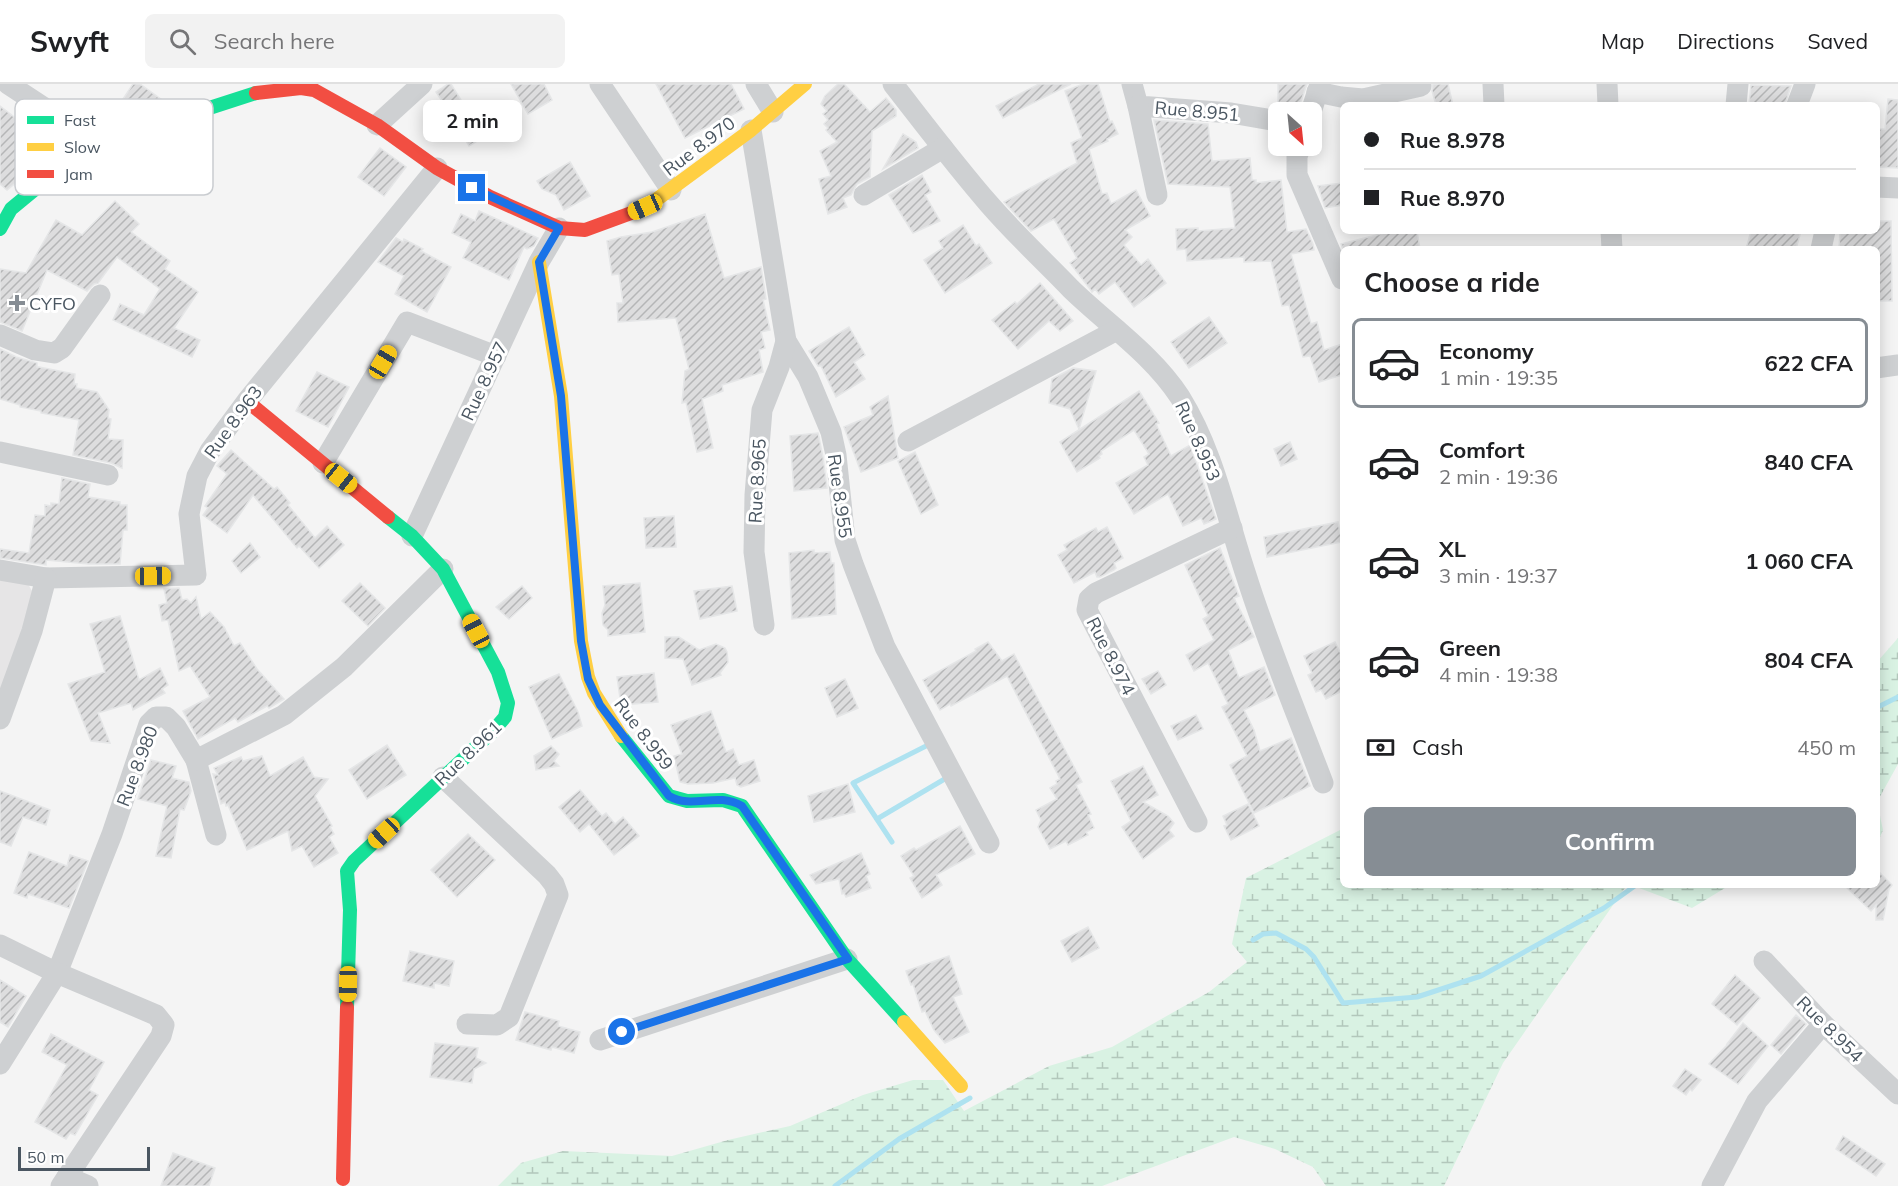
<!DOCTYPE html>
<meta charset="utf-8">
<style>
:root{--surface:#fff;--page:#f2f2f2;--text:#202124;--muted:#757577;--line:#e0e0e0;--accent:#868d94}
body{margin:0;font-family:Mulish,sans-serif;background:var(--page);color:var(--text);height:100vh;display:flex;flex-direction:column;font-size:22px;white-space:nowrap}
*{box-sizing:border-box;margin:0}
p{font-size:20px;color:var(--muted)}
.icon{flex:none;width:33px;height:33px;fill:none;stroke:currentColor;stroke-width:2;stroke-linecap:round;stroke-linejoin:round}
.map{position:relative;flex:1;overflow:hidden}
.sheet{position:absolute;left:1340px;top:162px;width:540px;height:642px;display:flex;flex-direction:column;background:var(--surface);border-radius:9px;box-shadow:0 3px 15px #0003}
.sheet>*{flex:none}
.hud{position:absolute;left:1340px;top:18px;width:540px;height:132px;border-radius:9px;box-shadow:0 3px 15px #0003;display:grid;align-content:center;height:132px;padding:0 24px;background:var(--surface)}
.needle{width:39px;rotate:153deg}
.controls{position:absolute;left:1268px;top:18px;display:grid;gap:12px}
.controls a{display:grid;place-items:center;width:54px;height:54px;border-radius:9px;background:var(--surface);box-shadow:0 3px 15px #0003;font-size:30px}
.scale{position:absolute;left:18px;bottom:15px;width:132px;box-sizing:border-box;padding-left:6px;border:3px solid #4a5661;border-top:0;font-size:16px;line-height:21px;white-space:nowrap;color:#4a5661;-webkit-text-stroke:4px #fff;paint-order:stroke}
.end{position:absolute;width:27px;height:27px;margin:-14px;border:8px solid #1a73e8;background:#fff;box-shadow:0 0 0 3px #fff}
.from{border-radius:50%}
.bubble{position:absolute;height:42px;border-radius:9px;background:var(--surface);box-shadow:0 3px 15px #0003;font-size:20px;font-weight:700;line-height:42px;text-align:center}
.car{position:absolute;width:18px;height:36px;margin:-18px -9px;border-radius:8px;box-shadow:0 0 4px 2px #0007;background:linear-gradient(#f5c518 24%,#345 0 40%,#f5c518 0 76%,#345 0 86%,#f5c518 0)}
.hud b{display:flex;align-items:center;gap:21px;height:57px;font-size:22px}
.hud b+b{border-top:2px solid var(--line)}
.hud i{width:15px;height:15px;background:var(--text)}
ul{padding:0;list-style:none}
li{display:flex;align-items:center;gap:18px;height:90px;margin:0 12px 9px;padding:0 12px;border:3px solid transparent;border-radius:9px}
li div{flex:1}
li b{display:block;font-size:22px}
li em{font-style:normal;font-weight:700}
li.on{border-color:var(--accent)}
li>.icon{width:54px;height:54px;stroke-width:1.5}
h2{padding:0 24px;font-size:27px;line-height:72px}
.pay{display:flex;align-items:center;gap:15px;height:66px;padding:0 24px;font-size:22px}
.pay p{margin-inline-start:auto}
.primary-button{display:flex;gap:12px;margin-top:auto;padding:12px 24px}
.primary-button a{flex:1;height:69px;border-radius:9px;background:var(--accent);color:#fff;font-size:24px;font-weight:700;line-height:69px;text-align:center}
header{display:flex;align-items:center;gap:36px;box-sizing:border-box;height:84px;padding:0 30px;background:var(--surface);border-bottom:2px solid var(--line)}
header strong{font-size:28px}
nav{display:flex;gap:33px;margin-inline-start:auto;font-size:21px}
.search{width:420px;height:54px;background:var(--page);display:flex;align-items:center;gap:15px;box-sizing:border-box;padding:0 21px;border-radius:9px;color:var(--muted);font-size:22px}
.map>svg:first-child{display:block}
.education{fill:#e6e5e6}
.wetland{fill:url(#wetland-marsh)}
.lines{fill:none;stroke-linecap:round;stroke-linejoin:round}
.stream{stroke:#aee2f0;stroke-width:5}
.building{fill:url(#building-hatch);stroke:#e5e6e7;stroke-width:1.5}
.street{stroke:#ced0d2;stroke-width:21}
.fast{stroke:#16e098;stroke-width:14}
.slow{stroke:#ffcf43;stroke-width:14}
.jam{stroke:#f24e42;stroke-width:14}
.route{stroke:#1a73e8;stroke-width:8}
.poi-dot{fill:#868d94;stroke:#fff;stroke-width:2}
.labels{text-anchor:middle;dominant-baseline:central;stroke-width:6;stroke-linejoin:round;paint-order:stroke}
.street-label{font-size:18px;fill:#4a5661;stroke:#fff}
.poi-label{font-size:18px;fill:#4a5661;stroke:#fff;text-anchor:start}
.key{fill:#fff;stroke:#c9ccd0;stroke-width:1.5}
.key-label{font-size:16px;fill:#4a5661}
</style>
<header>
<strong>Swyft</strong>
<div class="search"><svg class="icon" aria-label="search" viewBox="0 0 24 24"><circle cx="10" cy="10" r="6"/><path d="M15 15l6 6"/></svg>Search here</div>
<nav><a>Map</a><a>Directions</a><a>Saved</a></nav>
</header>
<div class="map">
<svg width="1898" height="1102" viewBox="0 0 1898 1102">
<defs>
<pattern id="wetland-marsh" width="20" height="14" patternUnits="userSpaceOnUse" patternTransform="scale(1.5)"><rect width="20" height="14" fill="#d9f2e3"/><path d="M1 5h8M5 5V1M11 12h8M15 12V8" fill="none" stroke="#b2c7bb"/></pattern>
<pattern id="building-hatch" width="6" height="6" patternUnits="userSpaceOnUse" patternTransform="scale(1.5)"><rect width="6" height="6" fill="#ddddde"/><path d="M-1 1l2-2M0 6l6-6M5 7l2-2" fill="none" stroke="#b5b6b7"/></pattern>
</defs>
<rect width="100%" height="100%" fill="#f4f4f4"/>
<path class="education" d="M0,495L28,500L32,507L25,539L0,622Z"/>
<g class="wetland">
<path d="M1898,554V680L1877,718L1883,746L1877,760V578Z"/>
<path d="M1342,745V801H1627L1503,979L1444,1102H1326L1313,1083L1275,1065L1234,1053L1102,1102H498L521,1079L563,1067L672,1072L728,1056L790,1042L863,1011L913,996H943L964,1027L1049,982L1112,963L1209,908L1247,878L1232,860L1246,794Z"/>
<path d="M1631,801H1730L1692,824Z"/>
</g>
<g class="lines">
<g class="stream">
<path d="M1876,624L1898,613"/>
<path d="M877,735L948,693"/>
<path d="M892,758L853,699L930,660"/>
<path d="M1253,856L1263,850L1276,849L1306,865L1314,873L1343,919L1417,913L1481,892L1604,824L1636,801"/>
<path d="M835,1102L899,1055L970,1014"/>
</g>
</g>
<g class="building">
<path d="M133,0H140L162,16L157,23L142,29L123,15Z"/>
<path d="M448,0H451L484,53L469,62L460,46L457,48L443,25L446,23L436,8Z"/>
<path d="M511,0H544L552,16L528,30Z"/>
<path d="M656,0H731L744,25L685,54Z"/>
<path d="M838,0H844L870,28L886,14L896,26V32L872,47L870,93L857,100L851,111L843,114L847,123L828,130L819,95L831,92L820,67L837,58L826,46L828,44L824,40L828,36L823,30L827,27L821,20L825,12Z"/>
<path d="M1039,0H1071L1003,34L996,22Z"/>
<path d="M1083,0H1098L1110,38L1112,37L1118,50L1107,55L1108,57L1089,65L1102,110L1107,109L1111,120L1136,106L1150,132L1125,146L1132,153L1124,161L1141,181L1148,175L1166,199L1134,223L1115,198L1099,210L1095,205L1092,208L1090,205L1070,179L1077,174L1054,135L1031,147L1004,118L1077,79L1071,59L1082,54L1065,7Z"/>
<path d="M1278,0H1307L1299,23L1278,21Z"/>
<path d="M1433,0H1448L1453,21H1436L1432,7Z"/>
<path d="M1751,1L1791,2L1785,20L1749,21Z"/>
<path d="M1888,15L1898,16V84L1876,83V48H1879V45H1885Z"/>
<path d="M0,22L57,66L43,76L41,74L29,88L7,106L0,100Z"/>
<path d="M1154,36L1208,40L1212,77L1250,74L1252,96H1256V99L1281,96L1287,148L1306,145L1313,160L1314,166L1291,170L1311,240L1317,238L1324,266L1342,260V291L1319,298L1310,272L1303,273L1289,221L1282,222L1271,177L1244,178V173L1187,177L1186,165L1177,166L1176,145L1198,144V147L1235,144L1230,103L1168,100Z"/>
<path d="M903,50L916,58L918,64L883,85Z"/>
<path d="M380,64L406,83L384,112L358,93Z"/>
<path d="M570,78L590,112L564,126L556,111L542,105L537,97Z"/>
<path d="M922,91L931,108L925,111L940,137L913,149L889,111Z"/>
<path d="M1342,99V121L1325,124L1318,102Z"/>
<path d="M115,117L139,140L131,148L170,177L165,185L198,208L174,244L200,256L192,273L113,236L120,220L144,231L160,205L117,173L98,199L94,200L87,207L47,186L22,247L0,238V185L26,189L56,136L82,151Z"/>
<path d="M479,127L538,154L534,162L527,165L524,163L509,196L463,174L471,158L452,149L461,130L475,137Z"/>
<path d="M705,130L724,194L761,183L766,215L763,216L770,246L761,248L765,264L759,266L763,288L722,301L723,307L702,315L713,364L697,368L686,318L682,319L685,287L689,285L676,234L618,238L617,219H623L619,190L612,191L607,157L621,153L652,148Z"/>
<path d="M1876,137H1891L1892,217H1877L1876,165H1839L1840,147H1876Z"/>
<path d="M963,141L976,162L979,160L992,179L945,209L924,176L943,164L939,157Z"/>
<path d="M1392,147H1417L1420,165H1343L1341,160Z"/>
<path d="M1751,147H1801L1796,165H1746Z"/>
<path d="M396,154L403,158L404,155L423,165L421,167L451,183L427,228L395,210L404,192L378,178Z"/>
<path d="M1040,199L1073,237L1060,247L1049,237L1018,265L992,236L1015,218L1017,220Z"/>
<path d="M1209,233L1227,259L1189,284L1171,258Z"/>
<path d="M849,243L865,271L854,278L865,295L836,313L821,282H818L809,267Z"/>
<path d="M0,265L16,273L37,279V283H39L75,290L74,300H77L76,304L97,308L109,326L108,334L111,335L108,355L123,356L122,384L111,379L73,371L79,336L41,329V327L20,323V321L0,315Z"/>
<path d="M1073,284L1096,287L1079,345L1070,325L1049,319L1052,295Z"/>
<path d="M317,288L349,303L328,343L296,327Z"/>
<path d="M1139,307L1159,339L1156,340L1171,372L1190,361L1216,435L1204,440L1201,434L1183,442L1168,410L1134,430L1116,399L1148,381L1144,373L1149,370L1134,346L1101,367L1102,370L1099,372L1100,374L1077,388L1060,358Z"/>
<path d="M888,312L898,374L861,388L844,343L873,331L870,323Z"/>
<path d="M818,349L823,373L827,404L794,407L790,352Z"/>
<path d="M1290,358L1297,375L1281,382L1274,365Z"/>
<path d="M231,366L274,405L277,403L290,419L288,421L315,454L327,442L344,461L319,484L299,462L297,464L253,411L227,449L203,431L208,424L205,422L227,390L217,382Z"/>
<path d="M915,368L938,421L921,430L898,377Z"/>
<path d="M62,394L90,400L88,413L120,418V421H127V446H123L120,480H89L46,476V481L0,474V465L29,469L35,431L45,432V421L51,422V419L59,420Z"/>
<path d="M674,432L676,463L646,464L644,434Z"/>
<path d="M1338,438L1342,458L1267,473L1264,453Z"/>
<path d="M1107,443L1123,474L1114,479L1116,484L1114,486L1100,493H1097L1095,488L1074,499L1058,471L1067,466L1064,461L1096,444L1098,448Z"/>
<path d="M250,459L260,473L241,489L232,477Z"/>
<path d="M1220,464L1239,512L1234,514L1254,553L1228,566L1239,594L1264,583L1275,611L1244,626L1254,646L1260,667L1291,654L1310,702L1254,729L1230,681L1247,672L1222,623L1228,620L1208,579L1194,587L1186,571L1214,556L1203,535L1208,532L1185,481Z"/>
<path d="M814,466V469L830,468L831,479H834L836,530L792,535L789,469Z"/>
<path d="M360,499L385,524L368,542L342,517Z"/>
<path d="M640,499L645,548L608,552V546L603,541L602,529L605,521L603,502Z"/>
<path d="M522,502L532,514L509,535L496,523Z"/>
<path d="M732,502L737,527L700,535L694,507Z"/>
<path d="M179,504L182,516L187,515L191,519L196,513L201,535L210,528L224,543L234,562L240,559L257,585L284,615L269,624L267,622L238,638L235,634L198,655L183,627L210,613L190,582L179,587L168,536L162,537L159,521L167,519L164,505Z"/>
<path d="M120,532L139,596L160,584L168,601L162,605L165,609L133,626L131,619L98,629L110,659L91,657L68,600L105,588L90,540Z"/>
<path d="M665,553H679L699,566L716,560L725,564L727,568L728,578L720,589L721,591L692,601L683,575L665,574Z"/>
<path d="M988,558L1002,577L1014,570L1082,698L1076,701L1091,730L1088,731L1094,744L1086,748L1088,751L1068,761L1066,757L1050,765L1038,743L1041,736L1036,726L1057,715L1050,704L1057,700L1056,697L1060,695L1007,592L951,622L950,620L940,626L923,596L976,567L975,565Z"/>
<path d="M1335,558L1342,572V607L1326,615L1321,606L1316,608L1308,591L1312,589L1304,572Z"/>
<path d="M1158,587L1166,601L1151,610L1142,595Z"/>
<path d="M654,589L658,618L621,621L617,593Z"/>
<path d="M559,590L578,628L582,642L552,655L529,603Z"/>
<path d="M845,595L858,624L837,633L825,604Z"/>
<path d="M711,627L726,668L733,665L739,681L754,676L760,697L741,703L737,701L735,694L713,699L688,700L680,698L674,672L682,670L671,641Z"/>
<path d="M1196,631L1203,645L1178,656L1171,642Z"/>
<path d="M387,661L406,691L367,715L349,686Z"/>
<path d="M551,662L559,670L554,677L559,682L536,686L534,672Z"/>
<path d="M262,672L270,692L303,673L314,693L328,695L315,712L332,742L330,743L334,750L329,753L338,769L314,783L302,762L292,767L288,747L247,766L228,721L226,722L225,718L221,720L213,690L218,691L214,684L241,673L243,677Z"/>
<path d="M151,676L176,682L172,694L189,698L191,707L184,726L180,725L171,774L156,772L167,722L138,715Z"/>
<path d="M1143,682L1158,711L1143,718L1168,732L1174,739L1169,746L1174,752L1143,775L1122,743L1131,737L1111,697Z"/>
<path d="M848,700L855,728L814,738L808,712Z"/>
<path d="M580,706L602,732L606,729L615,740L623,733L639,752L614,771L589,740L580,748L559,723Z"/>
<path d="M0,707L50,726L46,741L23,733L11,762L0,758Z"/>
<path d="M1248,720L1259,742L1231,756L1224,742L1227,741L1223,732Z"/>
<path d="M960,742L975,770L936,791L942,801L922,814L910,794L914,792L901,772L914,764L916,766Z"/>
<path d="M468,750L495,776L457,813L431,786Z"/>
<path d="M29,768L67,782L70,771L88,777L69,824L28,810L27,814L14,809Z"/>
<path d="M861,769L870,790L866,792L871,804L846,813L844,809L842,810L839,795L816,800L810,791Z"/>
<path d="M1876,785L1892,801L1889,805L1883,836H1876V821L1871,827L1844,801H1876Z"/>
<path d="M1088,843L1099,864L1072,878L1061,857Z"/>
<path d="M410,867L454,877L449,902L434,899V904L403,897Z"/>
<path d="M949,872L962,910L953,913L969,948L945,959L934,946L925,927L922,928L913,900L911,901L906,887Z"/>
<path d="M1735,891L1760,914L1737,941L1712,920Z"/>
<path d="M0,896L26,912L8,943L0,938Z"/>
<path d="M525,928L559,937L558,942L580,948L574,969L552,963L551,966L516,956Z"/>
<path d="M1796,931L1806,940L1781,970L1771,961Z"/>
<path d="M1743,939L1768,962L1738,1000L1709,980L1728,960H1727Z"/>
<path d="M51,950L104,978L89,1006L98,1011L75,1051L70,1049L66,1055L35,1038L67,981L42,968Z"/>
<path d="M435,959L478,964L476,974L486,979L474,985L472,999L430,993Z"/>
<path d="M1685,985L1701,996L1692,1007L1690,1005L1686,1011L1673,1002Z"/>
<path d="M1843,1052L1885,1080L1876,1092L1836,1065Z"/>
<path d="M173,1069L215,1084L209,1102H161Z"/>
</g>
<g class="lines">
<g class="street">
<path d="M8,0L72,42L97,66"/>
<path d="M600,0L671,106"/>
<path d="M756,0L773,28"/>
<path d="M893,0C925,41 956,82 989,120C1015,150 1044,177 1071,205C1107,240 1152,270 1180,313C1214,368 1226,431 1246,491C1268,561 1297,630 1323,699"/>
<path d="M1132,0L1138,22L1231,29L1278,37"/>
<path d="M1493,0L1494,21"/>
<path d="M1607,0L1608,21"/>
<path d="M1317,8L1341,13L1363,15L1421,2"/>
<path d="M1736,21L1738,0"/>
<path d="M1797,21L1805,0"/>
<path d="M1138,22L1157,111"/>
<path d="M1311,28L1320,0"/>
<path d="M377,41L422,0"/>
<path d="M751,46L786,257L808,293L831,348L836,371L845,456L853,480L885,563L989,759"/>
<path d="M1301,62L1297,72V91L1342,195"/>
<path d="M1876,103L1898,104"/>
<path d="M864,111L943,64"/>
<path d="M1611,147L1612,165"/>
<path d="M1821,165L1825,147"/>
<path d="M0,251L35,266L54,269L62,264L100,211"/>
<path d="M1876,284L1898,281"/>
<path d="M908,357L1117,246"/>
<path d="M0,368L108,391"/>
<path d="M323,379L407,238L496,272"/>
<path d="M412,452L539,178L559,144"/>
<path d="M0,486L46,494L196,491L189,430L197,392L210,367L247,317L437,84"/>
<path d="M764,541L754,468L755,411L762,326L779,283L786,257"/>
<path d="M0,635L32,547L46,494"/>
<path d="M196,676L216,751"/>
<path d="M443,693L547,791L554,800L558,811L509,933L497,941L467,940"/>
<path d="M1197,738L1087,526L1089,515L1096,509L1232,444"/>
<path d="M0,861L57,889L112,750L149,640L156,633H166L176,643L196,676L284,631L344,583L443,485"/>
<path d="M1764,877L1823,940L1898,1010"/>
<path d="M600,956L847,875"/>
<path d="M0,980L57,889L156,931L164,941L161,952L61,1102"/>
<path d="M67,1093L88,1102"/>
<path d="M1712,1102L1757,1017L1823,940"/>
</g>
<g class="fast">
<path d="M0,145L11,125L57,87L97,66L163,39L256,9"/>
<path d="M621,652L669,712L687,717L723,716L742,722L847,875L904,938"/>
<path d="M347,923L350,826L347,787L354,777L493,647L505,633L508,619L498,588L443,485L412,452L388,433"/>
</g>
<g class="slow">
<path d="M634,128L645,124L751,46L805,0"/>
<path d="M539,178L561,312L581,557L588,593L594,609L621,652"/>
<path d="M904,938L961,1002"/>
</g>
<g class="jam">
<path d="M256,9L301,4L314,6L377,41L437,84L490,113L559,144L585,146L634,128"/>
<path d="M247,317L388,433"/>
<path d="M343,1095L347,923"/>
</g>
</g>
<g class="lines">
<path class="route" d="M472,104L559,144L539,178L561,312L581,557L588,595L600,621L669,712C693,726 716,707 742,722L848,875L622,948"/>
</g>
<path class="poi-dot" d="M14 210h6v6h6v6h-6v6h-6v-6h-6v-6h6z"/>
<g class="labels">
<g class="street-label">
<text transform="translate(1197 27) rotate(5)">Rue 8.951</text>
<text transform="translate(699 62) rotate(-37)">Rue 8.970</text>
<text transform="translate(484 297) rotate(-65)">Rue 8.957</text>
<text transform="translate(233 338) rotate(-54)">Rue 8.963</text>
<text transform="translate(1198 357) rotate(66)">Rue 8.953</text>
<text transform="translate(757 397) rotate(-87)">Rue 8.965</text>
<text transform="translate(840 412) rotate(82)">Rue 8.955</text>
<text transform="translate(1111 572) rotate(63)">Rue 8.974</text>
<text transform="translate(644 650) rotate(53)">Rue 8.959</text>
<text transform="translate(468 669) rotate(-44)">Rue 8.961</text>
<text transform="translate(137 682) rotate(-69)">Rue 8.980</text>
<text transform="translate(1830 945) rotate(45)">Rue 8.954</text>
</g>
<g class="poi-label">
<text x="29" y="219">CYFO</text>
</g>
</g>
<rect x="15" y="15" width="198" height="96" rx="9" class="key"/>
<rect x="27" y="32" width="27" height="8" fill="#16e098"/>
<rect x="27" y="59" width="27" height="8" fill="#ffcf43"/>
<rect x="27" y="86" width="27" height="8" fill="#f24e42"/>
<g class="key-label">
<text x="64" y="42">Fast</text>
<text x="64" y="69">Slow</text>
<text x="64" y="96">Jam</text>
</g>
</svg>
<div class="controls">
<a><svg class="needle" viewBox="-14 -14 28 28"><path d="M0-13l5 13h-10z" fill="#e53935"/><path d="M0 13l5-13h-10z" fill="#757577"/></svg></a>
</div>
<div class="scale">50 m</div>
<i class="end from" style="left:622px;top:948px"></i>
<i class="end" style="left:472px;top:104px"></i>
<div class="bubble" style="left:423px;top:16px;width:99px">2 min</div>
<i class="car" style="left:645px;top:123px;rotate:246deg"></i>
<i class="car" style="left:383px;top:278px;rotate:31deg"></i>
<i class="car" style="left:341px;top:394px;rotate:129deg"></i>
<i class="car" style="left:153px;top:492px;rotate:89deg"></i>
<i class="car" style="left:476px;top:547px;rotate:332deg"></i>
<i class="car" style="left:384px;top:749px;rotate:227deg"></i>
<i class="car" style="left:348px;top:900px;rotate:181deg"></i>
<div class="hud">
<b><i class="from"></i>Rue 8.978</b>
<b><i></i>Rue 8.970</b>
</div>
<section class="sheet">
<h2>Choose a ride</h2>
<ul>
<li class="on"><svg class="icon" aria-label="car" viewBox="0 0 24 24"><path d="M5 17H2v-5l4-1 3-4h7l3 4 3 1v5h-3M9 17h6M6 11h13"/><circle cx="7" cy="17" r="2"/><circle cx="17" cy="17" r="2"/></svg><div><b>Economy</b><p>1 min · 19:35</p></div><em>622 CFA</em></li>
<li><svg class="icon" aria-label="car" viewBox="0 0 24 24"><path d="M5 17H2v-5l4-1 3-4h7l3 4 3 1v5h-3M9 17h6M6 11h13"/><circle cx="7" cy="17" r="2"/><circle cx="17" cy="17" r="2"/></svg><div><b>Comfort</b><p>2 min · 19:36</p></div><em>840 CFA</em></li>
<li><svg class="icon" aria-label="car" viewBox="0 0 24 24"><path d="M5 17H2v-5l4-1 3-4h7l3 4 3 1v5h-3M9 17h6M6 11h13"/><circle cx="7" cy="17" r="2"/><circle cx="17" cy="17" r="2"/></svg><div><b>XL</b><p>3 min · 19:37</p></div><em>1 060 CFA</em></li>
<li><svg class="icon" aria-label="car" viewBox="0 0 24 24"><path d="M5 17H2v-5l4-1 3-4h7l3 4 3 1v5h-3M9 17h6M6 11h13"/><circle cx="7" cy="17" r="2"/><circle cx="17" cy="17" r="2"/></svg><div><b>Green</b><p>4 min · 19:38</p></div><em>804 CFA</em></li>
</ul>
<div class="pay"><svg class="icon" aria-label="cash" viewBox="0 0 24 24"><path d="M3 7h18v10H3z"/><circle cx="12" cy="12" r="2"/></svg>Cash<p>450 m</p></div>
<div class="primary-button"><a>Confirm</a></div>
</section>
</div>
